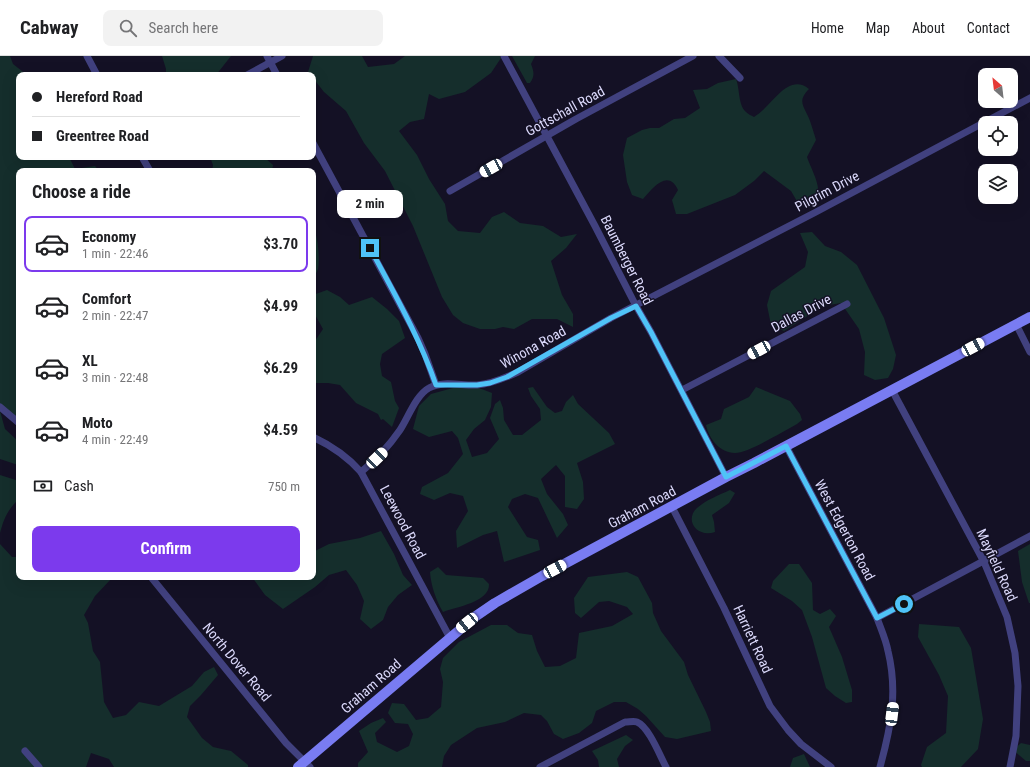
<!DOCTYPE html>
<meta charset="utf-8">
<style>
:root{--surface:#fff;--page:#f2f2f2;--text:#202124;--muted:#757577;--line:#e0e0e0;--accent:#7c3aed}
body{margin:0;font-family:"Roboto Condensed",sans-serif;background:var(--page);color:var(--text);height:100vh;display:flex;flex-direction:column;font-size:15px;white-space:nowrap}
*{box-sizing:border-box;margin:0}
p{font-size:13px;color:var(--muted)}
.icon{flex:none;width:22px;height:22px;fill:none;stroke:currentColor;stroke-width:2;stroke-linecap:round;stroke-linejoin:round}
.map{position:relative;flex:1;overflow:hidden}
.panel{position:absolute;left:16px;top:112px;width:300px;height:412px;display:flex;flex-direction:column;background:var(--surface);border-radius:8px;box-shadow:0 4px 16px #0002}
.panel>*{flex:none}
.banner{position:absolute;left:16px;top:16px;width:300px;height:88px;border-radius:8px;box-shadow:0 4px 16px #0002;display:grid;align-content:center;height:88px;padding:0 16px;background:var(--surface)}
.needle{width:26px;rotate:332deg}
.controls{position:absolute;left:978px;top:12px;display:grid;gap:8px}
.controls a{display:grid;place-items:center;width:40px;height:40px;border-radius:8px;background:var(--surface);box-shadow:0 4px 16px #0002;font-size:20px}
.end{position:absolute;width:18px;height:18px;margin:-9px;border:5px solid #4fc3f7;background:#111;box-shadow:0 0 0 2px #111}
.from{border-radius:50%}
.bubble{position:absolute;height:28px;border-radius:8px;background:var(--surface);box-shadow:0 4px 16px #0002;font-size:13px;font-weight:700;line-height:28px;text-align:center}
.car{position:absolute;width:12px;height:24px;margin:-12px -6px;border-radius:5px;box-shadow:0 0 3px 1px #0007;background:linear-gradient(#fff 24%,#345 0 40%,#fff 0 76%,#345 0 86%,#fff 0)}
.banner b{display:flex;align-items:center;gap:14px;height:38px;font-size:15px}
.banner b+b{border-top:1px solid var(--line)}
.banner i{width:10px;height:10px;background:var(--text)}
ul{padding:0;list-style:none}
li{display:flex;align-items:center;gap:12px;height:56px;margin:0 8px 6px;padding:0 8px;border:2px solid transparent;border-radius:8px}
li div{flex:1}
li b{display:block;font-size:15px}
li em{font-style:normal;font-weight:700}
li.active{border-color:var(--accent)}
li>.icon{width:36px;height:36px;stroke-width:1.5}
h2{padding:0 16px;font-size:18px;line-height:48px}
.pay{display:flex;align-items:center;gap:10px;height:44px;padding:0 16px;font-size:15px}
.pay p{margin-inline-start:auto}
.action{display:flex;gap:8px;margin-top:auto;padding:8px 16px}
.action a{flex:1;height:46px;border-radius:8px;background:var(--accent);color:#fff;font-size:16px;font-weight:700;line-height:46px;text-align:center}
header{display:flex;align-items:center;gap:24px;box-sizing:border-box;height:56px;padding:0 20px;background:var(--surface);border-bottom:1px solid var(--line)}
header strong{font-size:19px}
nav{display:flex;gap:22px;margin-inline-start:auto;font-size:14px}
.search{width:280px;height:36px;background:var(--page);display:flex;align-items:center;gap:10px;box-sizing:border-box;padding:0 14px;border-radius:8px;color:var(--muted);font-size:15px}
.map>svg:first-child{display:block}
.green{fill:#152e2c}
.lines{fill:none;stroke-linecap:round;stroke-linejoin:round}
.minor{stroke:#41417f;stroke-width:7}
.secondary{stroke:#797cf2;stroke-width:10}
.route{stroke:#4fc3f7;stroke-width:5}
.labels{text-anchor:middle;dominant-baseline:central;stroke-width:3;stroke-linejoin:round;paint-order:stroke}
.street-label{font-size:14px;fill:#dbd9fb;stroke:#141125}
</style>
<header>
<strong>Cabway</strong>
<div class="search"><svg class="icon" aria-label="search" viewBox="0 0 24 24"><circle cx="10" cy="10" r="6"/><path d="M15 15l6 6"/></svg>Search here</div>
<nav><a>Home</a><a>Map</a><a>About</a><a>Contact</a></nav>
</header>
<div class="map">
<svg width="1030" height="711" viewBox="0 0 1030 711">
<rect width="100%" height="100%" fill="#141125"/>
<g class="green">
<path d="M0,0H10L13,8L27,19L41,16L42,19H19V101H69L75,113L95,110L99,115H19V367L0,351Z"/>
<path d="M162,0H231L216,19H166V13Z"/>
<path d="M313,0H362L368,11L394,8L405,0H500L501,2L491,17L465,36L439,43L429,38L424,63L410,66L399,75L417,99L429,123L445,148L448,165L458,175L480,177L492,161L504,156L520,167L543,170L561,181L577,178L566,192L551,205L562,239L573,258V271L557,263H532L514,273L503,271L495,273H480L463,267L453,259L442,241L413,170L385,115L364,87L346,55L324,36L313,22V19H311L308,16Z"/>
<path d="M512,0H535L531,8C534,16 535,20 530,27H527Z"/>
<path d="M736,23C740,33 738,49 746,56C748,58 752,60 754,61C757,59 761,56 764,53C776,42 791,18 809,33C796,46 805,51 810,65C812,71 814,77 816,84L807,101C813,119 833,147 798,147L791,135L764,115L754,125L735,139L687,158H676L672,144L678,134C668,112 652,133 643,143L632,139L627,126L623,99L627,82L642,74L650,72H659L674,63L685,62L700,52L693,34L707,33L718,27Z"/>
<path d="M210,101H264L273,109L272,115H212L213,109Z"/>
<path d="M313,171C318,179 320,204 318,213C317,216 315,219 313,222Z"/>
<path d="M812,176L825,190L841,196L857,209L884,262L896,299L893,313L888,322L875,324L864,319L865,296L859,273L841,247L823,250L784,275L771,269L767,249L771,235L805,211L808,196L800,177Z"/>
<path d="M327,234L340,241L349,249L372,241L387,253L399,265L405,282L382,298L380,308L382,320L391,326L395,345L399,352L392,371L383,363L381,364L378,358L356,347L340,329L328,327H316L313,319V288L323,273L313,255V239Z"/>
<path d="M533,331L547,351L555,357L562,355L566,346L573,339L578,348L609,377L615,388L577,407L583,426L584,443L577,453L565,451V420L556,409L541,423L547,438L563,458L568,469L557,482L538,442L525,438L512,443L508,451L527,481L538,484L540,494L504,506L497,475L483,479L457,492L456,475L468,455L463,440L450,437L434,444L420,438L422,431L448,417L463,398L458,382L452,375L429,381L413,373L419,350L431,338L453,332H479L492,337L491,351L485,364L474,373L466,384L472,401L487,397L499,383L490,362L495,348L500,344L503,352L504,364L513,379H522L541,364L540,353L531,340L528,332Z"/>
<path d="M756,331L790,345L800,358L802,364L797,368C784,375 748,397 735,397C720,397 709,383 706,369L721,363L724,353L749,341Z"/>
<path d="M0,355L5,373L19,386V407L18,409L0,403Z"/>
<path d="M0,419L19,425V443C8,453 4,462 0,477Z"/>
<path d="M730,434L735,437L729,447L712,459L714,466L715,476C697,482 684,464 697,452C706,444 719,439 730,434Z"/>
<path d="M381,475L394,498L403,519L412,529L398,539L388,551L383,564L371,573L360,563L364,545L357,529L346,514L329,519L315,531L283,553L265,539L252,521H313V496L329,488L360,482Z"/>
<path d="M0,488L12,501H19V521H121L111,523L95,540L84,559L88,567L93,595L100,606L104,646L113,662L126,659L139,646L159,650L192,630L204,616L214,611L218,619L201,639L190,650L187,661L202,682L213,691L231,695L248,709V711H114L109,703L91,697L86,711H0Z"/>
<path d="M1030,488V547H1029L1022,526L1018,495Z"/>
<path d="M789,508H799L812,527L813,554L820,558L830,553L836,560L829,571L842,601L852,634V646L846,647L835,640L826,632L812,581L802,554L792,545L771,532L773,525Z"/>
<path d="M438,511L446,519L483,522L489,528C490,546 456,551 443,556C436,544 431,530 430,516Z"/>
<path d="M627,516L638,521L652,547L653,557L661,575L684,606L688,619L706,656L710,666L711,675L677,683L665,681L646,660L638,653L626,646H614L596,655L592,667L579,677L563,683L554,678L547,665L541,659L524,657L505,666L477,672L451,689L444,700L442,711H358V707L368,696L359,675L371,667L383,662L386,666L375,677L377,686L397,696L409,690L413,678L408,668L395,667L388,657L392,647L404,648L416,664L428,662L441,651L443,626L440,613L443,602L459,586L491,569H507L518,577L532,579L537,595L545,611L560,610L576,602L579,577L612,570L633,558L627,551L609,545L599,546L581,562L575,557L574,542L588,521Z"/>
<path d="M919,568L959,571L971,592L983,663L978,693L961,711H922L921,709L927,691L946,677L948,640L939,619L918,581Z"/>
<path d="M626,679L633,684L625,690L617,703L619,711H599L598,704L592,695Z"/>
<path d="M1021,687L1030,689V705H1026L1013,694Z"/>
<path d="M804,698L810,711H790L793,702Z"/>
</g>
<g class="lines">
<g class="minor">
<path d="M87,0L97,19"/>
<path d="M267,0L277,19"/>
<path d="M504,0L595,170L636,250L651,276L726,421"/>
<path d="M719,0L740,22"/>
<path d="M247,19L282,0"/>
<path d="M313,87L418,282L425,298L436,329"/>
<path d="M142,101L150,115"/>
<path d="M450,135L576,63L693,0"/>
<path d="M1016,268L1030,296"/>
<path d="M682,334L847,248"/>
<path d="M892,334L984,506L1007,561L1015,597L1018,630L1016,680L1010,711"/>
<path d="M0,351L19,367"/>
<path d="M313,381C332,390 347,400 361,416L450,582"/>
<path d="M786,390L877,562C881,573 886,584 888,595C898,636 891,671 880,711"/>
<path d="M361,416C376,404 389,390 400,374C408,362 416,339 429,332C443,324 462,330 477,329C491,328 505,322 518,316L611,262L816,156L1030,42"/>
<path d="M672,451L724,552L770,650L788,674L801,688L831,711"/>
<path d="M151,521L286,687L310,711"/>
<path d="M877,562L1030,480"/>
<path d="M25,695L39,711"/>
<path d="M540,711L625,666C629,666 634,665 637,666C649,671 660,700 666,711"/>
</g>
<path class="secondary" d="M298,711L450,582L476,560L495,547L542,520L726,421L754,407L1030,261"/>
</g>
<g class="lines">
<path class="route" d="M370,192C394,237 419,280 436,329H477L490,327L507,321L611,262L636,250L651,276L726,421L786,390L877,562L904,548"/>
</g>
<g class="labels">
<g class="street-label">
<text transform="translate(565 55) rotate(-29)">Gottschall Road</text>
<text transform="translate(827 135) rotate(-28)">Pilgrim Drive</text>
<text transform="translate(627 204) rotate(63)">Baumberger Road</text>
<text transform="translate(801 257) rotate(-28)">Dallas Drive</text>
<text transform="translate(533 291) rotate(-29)">Winona Road</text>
<text transform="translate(642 451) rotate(-28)">Graham Road</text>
<text transform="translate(403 466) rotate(62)">Leewood Road</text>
<text transform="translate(845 474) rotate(62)">West Edgerton Road</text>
<text transform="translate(997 509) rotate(65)">Mayfield Road</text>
<text transform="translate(753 583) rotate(65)">Harriett Road</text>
<text transform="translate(237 606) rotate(50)">North Dover Road</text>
<text transform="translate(371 630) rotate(-41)">Graham Road</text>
</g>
</g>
</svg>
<div class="controls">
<a><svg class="needle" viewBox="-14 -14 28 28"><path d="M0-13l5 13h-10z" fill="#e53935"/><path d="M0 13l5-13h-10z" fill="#757577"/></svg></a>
<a><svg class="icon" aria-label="locate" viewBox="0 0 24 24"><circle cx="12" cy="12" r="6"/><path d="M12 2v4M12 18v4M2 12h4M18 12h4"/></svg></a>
<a><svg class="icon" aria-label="layers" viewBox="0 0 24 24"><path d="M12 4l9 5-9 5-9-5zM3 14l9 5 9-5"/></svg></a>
</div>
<i class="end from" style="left:904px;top:548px"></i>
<i class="end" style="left:370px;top:192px"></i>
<div class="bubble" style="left:337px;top:134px;width:66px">2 min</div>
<i class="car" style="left:491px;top:112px;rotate:241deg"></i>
<i class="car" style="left:973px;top:291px;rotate:62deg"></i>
<i class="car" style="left:759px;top:294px;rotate:242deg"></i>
<i class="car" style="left:377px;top:402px;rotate:46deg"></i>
<i class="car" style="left:555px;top:513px;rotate:62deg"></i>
<i class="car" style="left:467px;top:567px;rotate:231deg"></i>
<i class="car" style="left:892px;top:658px;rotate:7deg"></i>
<div class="banner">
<b><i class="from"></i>Hereford Road</b>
<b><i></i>Greentree Road</b>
</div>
<section class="panel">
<h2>Choose a ride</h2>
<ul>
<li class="active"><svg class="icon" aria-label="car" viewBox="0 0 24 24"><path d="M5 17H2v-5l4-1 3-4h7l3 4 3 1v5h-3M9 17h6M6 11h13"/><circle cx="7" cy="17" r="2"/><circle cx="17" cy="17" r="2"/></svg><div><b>Economy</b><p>1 min · 22:46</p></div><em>$3.70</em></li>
<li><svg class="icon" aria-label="car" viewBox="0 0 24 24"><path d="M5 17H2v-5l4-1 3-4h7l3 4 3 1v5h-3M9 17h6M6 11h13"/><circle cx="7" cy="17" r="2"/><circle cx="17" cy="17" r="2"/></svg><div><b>Comfort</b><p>2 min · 22:47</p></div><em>$4.99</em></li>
<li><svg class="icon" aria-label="car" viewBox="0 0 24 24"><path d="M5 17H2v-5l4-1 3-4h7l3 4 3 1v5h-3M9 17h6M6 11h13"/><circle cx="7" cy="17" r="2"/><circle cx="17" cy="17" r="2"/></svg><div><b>XL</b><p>3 min · 22:48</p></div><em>$6.29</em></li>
<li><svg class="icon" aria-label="car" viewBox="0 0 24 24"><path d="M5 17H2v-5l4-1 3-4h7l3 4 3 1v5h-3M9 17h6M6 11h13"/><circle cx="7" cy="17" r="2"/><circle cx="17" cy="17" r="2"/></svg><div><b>Moto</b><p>4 min · 22:49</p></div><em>$4.59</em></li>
</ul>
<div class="pay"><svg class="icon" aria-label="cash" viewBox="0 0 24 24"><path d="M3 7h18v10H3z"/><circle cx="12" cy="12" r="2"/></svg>Cash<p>750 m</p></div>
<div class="action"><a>Confirm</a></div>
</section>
</div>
